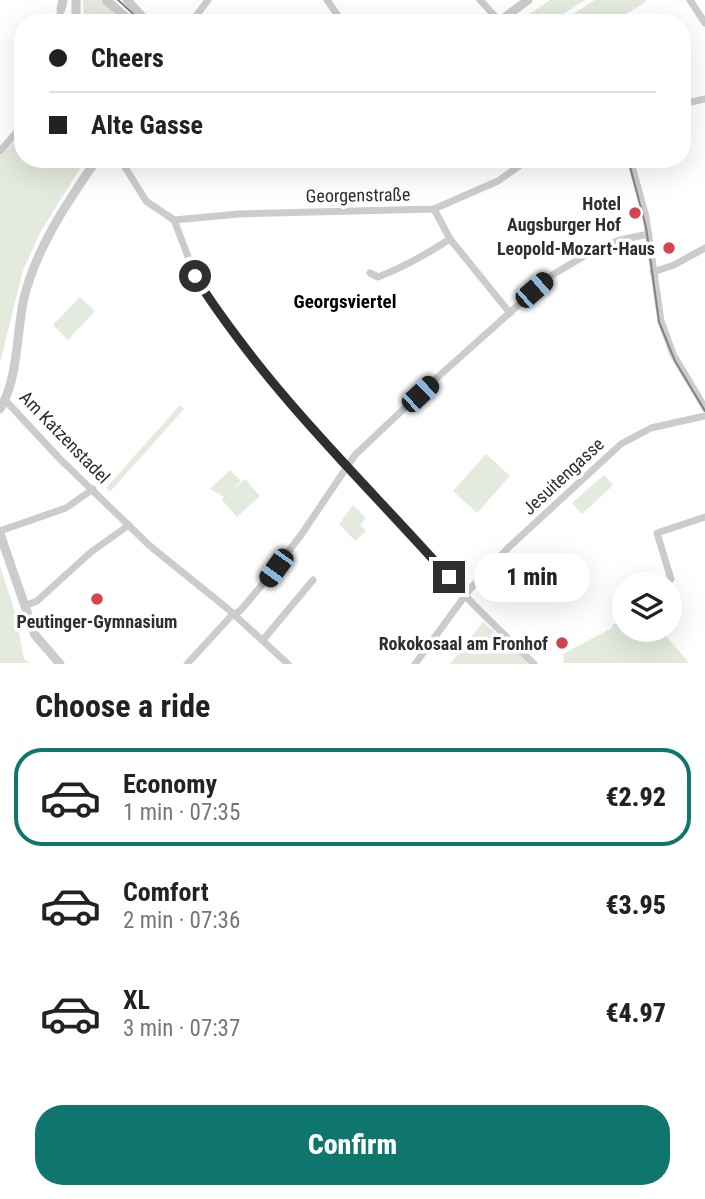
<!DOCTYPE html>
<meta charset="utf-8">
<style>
:root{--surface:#fff;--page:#f2f2f2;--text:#222;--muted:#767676;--line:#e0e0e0;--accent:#0f766e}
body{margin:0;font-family:"Roboto Condensed",sans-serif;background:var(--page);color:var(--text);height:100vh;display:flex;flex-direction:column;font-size:26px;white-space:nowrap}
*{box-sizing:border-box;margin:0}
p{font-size:23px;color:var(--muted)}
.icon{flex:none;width:38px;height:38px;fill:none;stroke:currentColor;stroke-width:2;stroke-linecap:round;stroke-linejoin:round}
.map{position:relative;height:664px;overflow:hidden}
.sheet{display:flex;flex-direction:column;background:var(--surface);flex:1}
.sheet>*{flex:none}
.guide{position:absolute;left:14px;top:14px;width:677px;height:154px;border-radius:28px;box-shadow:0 7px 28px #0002;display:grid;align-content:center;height:154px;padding:0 35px;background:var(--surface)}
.controls{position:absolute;left:612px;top:572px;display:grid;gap:14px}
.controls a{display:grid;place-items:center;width:70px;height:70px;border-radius:50%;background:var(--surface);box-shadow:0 7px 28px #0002;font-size:35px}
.end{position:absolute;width:32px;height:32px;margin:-16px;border:9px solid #2f2f2f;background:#fff;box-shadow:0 0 0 4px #fff}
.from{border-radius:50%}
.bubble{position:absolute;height:49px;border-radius:24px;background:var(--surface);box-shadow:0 7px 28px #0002;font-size:23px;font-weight:800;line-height:49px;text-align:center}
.car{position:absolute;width:21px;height:42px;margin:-21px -10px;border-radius:9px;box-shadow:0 0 5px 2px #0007;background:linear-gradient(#222 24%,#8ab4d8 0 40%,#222 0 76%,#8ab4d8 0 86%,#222 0)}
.guide b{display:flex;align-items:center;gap:24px;height:66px;font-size:26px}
.guide b+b{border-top:2px solid var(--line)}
.guide i{width:18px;height:18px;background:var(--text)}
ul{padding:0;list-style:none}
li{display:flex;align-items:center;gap:21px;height:98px;margin:0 14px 10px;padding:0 21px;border:4px solid transparent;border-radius:28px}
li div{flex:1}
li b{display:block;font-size:26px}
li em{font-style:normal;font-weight:800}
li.current{border-color:var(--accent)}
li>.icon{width:63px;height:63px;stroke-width:1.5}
h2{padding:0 35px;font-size:32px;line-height:84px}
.action{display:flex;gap:14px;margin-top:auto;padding:14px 35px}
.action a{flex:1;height:80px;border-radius:28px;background:var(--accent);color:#fff;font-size:28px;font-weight:800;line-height:80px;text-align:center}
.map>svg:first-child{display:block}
.green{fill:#e5eade}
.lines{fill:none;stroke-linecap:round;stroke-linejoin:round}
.minor{stroke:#ccc;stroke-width:7}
.tertiary{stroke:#ccc;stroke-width:9}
.tram{stroke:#848484;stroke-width:2}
.route{stroke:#2f2f2f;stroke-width:9}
.poi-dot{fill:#d2454f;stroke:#fff;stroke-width:2.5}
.labels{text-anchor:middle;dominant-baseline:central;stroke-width:7;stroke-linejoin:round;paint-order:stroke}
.street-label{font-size:18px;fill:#2f2f2f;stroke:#fff}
.poi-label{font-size:18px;font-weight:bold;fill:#2f2f2f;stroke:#fff;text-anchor:end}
.neighbourhood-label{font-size:19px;font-weight:bold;fill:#000;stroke:#fff}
</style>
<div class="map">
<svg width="705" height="664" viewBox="0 0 705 664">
<rect width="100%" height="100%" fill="#fff"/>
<g class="green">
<path d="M83,0H100L125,23H81L84,21Z"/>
<path d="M550,0H585L549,23H521L522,19Z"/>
<path d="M595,0H645L644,3L612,23H559Z"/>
<path d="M23,132V159H86L41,231L23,270L0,363V156Z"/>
<path d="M80,297L95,311L68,340L53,325Z"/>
<path d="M180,405L184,409L110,492L106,488Z"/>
<path d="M486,454L510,476L477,513L453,491Z"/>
<path d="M230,470L241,481L228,494L245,479L260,496L237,517L222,500L224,497L210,489Z"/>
<path d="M604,475L613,485L582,514L572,503Z"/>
<path d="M353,505L366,518L360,525L366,531L355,541L339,524Z"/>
<path d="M0,566L15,612L24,659L30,663H0Z"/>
<path d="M625,619V630H661L689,663H564L563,654L612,628V625Z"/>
<path d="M483,622L528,662L527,664H450Z"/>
</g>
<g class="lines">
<g class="minor">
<path d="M327,0L343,23"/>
<path d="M480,0L501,23"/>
<path d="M690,0L705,23"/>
<path d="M58,23L61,9"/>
<path d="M191,23L208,0"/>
<path d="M682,104L705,99"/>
<path d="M0,151L23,125"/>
<path d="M120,159L146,201L174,220"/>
<path d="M630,159L646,217L661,321L673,354L705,408"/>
<path d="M434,209L450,239L510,313"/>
<path d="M174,220L197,280L211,302L263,372L341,462L473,604L534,664"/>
<path d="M174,220L239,214L434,209L498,181L529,159"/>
<path d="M653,272L674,265L705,248"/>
<path d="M370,273L378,277C404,267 427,254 450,239"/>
<path d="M5,400L60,459L150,546L228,609L288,664"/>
<path d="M0,531L66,508L93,489"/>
<path d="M667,584L671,579L657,533L705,517"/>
<path d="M24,606L37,601L91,552L129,525"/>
<path d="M263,640L313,580"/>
<path d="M187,664L233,614L240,611L267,579L301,535L355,455L430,384L552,275L598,248L620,240L649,234"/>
<path d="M415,664L470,589L509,547L621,444L651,428L705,416"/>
</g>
<g class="tertiary">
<path d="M76,0V23"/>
<path d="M106,0L133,23"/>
<path d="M127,0L148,23"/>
<path d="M61,9L63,0"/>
<path d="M497,23L528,0"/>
<path d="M0,409C19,377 16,333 24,298C37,246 67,203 97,159"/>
<path d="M0,534L35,635L60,664"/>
</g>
<g class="tram">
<path d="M118,0L143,23"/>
<path d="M628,159L646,227L659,322L675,361L705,411"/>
</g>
</g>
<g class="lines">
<path class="route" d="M195,276C208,298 222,317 237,337C301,423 378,497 449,577"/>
</g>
<g class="poi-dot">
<circle cx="635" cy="213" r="7"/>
<circle cx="669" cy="248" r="7"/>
<circle cx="97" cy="599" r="7"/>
<circle cx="562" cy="643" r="7"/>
</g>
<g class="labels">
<g class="street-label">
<text transform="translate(358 195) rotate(-1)">Georgenstraße</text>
<text transform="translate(65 437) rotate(46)">Am Katzenstadel</text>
<text transform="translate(563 476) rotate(-43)">Jesuitengasse</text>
</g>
<g class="poi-label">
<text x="621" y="203">Hotel<tspan x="621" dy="21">Augsburger Hof</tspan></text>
<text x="655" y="248">Leopold-Mozart-Haus</text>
<text x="97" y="621" text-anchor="middle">Peutinger-Gymnasium</text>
<text x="548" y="643">Rokokosaal am Fronhof</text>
</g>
<g class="neighbourhood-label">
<text x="345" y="301">Georgsviertel</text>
</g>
</g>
</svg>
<div class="controls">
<a><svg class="icon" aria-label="layers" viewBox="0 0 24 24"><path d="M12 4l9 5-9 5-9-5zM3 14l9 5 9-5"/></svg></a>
</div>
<i class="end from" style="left:195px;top:276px"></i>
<i class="end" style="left:449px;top:577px"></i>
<div class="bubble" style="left:474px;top:553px;width:116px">1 min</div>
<i class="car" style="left:534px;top:290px;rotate:49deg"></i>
<i class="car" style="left:420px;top:394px;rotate:47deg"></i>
<i class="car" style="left:276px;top:568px;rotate:216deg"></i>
<div class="guide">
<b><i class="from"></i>Cheers</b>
<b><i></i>Alte Gasse</b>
</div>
</div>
<section class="sheet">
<h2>Choose a ride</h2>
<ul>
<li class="current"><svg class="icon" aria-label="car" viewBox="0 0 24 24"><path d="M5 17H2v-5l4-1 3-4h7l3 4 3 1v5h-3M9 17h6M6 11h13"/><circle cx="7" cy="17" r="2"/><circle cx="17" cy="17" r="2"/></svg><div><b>Economy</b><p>1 min · 07:35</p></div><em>€2.92</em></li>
<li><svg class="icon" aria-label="car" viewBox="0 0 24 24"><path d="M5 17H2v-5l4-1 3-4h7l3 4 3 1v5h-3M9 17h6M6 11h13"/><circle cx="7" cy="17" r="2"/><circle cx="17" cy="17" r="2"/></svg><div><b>Comfort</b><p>2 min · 07:36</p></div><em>€3.95</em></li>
<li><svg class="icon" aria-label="car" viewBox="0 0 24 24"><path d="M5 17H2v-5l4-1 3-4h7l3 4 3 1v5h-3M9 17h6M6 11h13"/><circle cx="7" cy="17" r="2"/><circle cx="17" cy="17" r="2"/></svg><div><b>XL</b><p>3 min · 07:37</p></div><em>€4.97</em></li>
</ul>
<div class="action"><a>Confirm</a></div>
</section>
